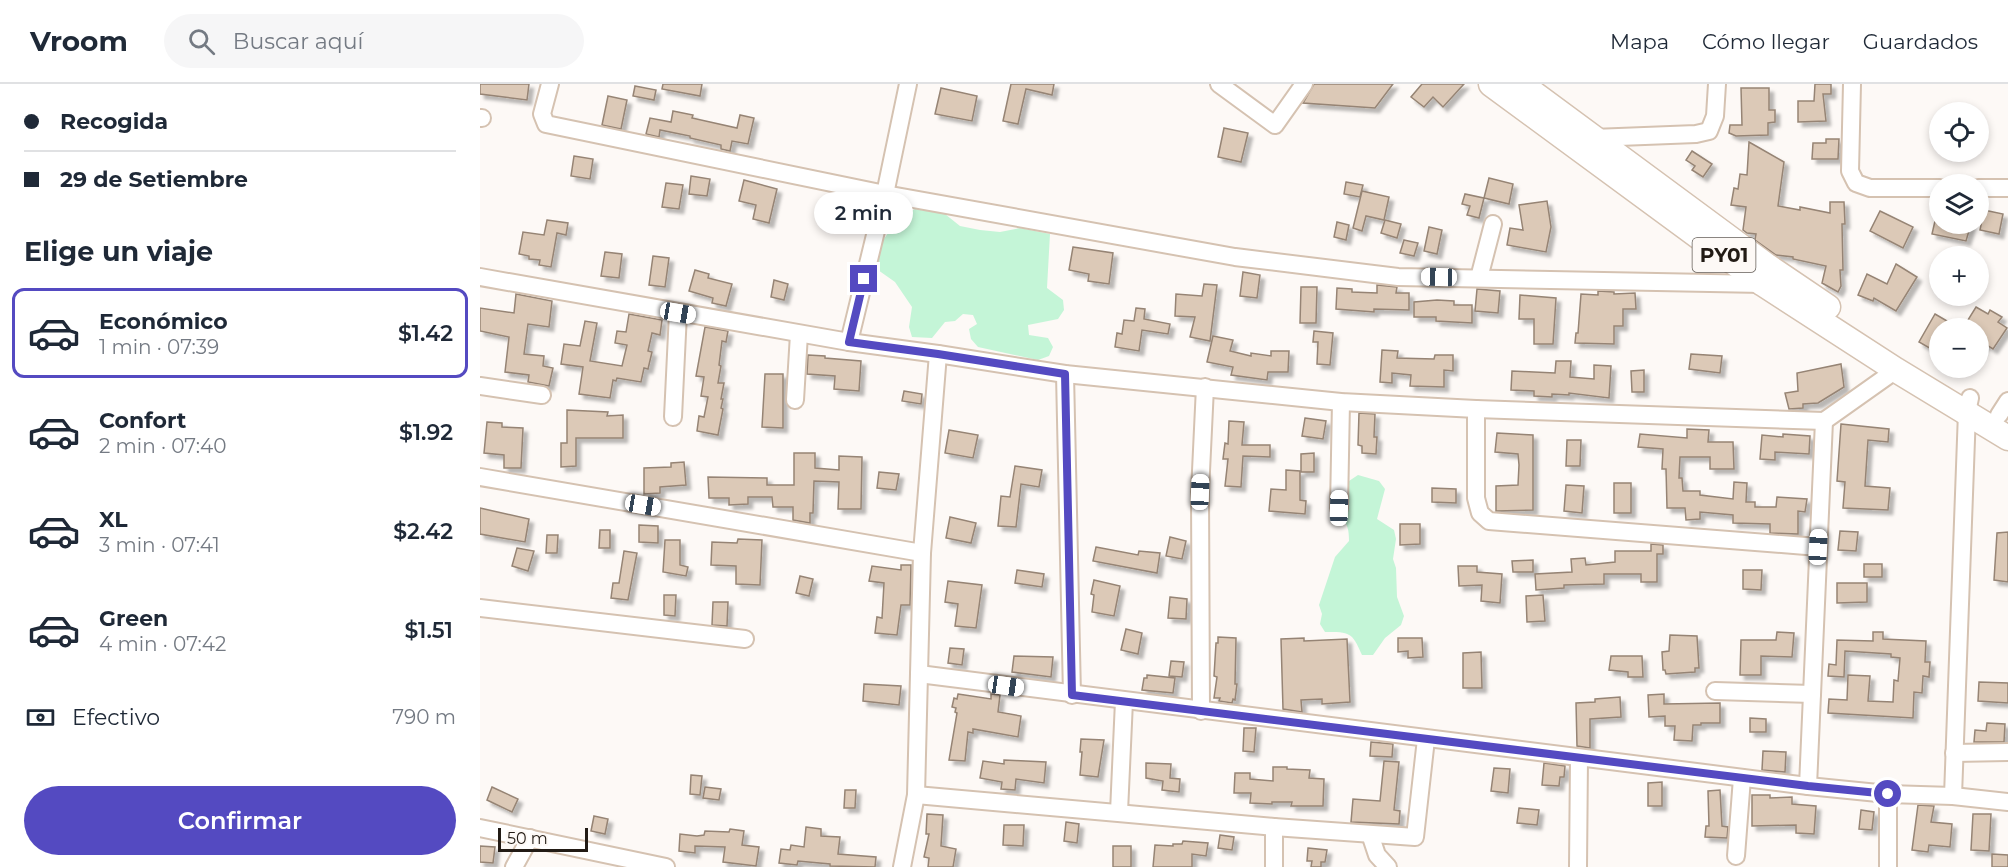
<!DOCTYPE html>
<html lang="es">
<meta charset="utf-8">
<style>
:root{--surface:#fff;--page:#f6f6f7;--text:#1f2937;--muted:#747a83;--line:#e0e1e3;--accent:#544ac1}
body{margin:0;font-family:Montserrat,sans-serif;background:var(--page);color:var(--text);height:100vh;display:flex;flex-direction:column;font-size:22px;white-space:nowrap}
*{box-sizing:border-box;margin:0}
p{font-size:20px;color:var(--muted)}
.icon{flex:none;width:33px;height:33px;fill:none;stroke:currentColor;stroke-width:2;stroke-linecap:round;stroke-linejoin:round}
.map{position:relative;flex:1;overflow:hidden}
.drawer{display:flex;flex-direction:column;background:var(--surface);width:480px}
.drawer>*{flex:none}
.guide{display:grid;align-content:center;height:132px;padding:0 24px;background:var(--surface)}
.controls{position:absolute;left:1449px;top:18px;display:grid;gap:12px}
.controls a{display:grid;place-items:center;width:60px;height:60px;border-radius:50%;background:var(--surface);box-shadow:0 3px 9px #0003;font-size:30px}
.scale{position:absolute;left:18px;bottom:15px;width:90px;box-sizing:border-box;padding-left:6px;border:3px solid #221b15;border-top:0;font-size:16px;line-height:21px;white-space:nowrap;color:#221b15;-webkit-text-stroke:4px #fdf9f6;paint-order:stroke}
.end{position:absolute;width:27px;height:27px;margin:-14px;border:8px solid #544ac1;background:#fff;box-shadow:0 0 0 3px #fff}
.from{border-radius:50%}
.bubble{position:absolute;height:42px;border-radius:21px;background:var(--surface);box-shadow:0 3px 9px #0003;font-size:20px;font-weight:600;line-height:42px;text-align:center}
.car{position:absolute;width:18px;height:36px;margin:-18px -9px;border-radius:8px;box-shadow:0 0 4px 2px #0007;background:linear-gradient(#fff 24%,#345 0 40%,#fff 0 76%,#345 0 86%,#fff 0)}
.guide b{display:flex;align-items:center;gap:21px;height:57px;font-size:22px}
.guide b+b{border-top:2px solid var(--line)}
.guide i{width:15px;height:15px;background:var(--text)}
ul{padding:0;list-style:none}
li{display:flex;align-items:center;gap:18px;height:90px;margin:0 12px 9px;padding:0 12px;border:3px solid transparent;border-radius:12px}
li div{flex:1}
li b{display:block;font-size:22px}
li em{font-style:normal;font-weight:600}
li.on{border-color:var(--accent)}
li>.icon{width:54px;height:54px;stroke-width:1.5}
h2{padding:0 24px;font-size:27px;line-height:72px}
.pay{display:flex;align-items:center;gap:15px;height:66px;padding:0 24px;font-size:22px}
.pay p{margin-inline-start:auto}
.cta{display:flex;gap:12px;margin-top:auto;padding:12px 24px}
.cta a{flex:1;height:69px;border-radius:36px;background:var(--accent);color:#fff;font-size:24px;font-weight:600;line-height:69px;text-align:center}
header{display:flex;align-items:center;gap:36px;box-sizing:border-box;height:84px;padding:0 30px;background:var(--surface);border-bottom:2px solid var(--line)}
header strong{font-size:28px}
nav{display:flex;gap:33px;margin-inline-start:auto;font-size:21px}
.search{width:420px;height:54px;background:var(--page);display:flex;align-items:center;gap:15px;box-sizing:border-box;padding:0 21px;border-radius:33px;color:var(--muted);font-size:22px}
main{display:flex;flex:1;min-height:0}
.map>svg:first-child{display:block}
.green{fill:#c4f5d7}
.building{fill:#dcc9b7;stroke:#968474;stroke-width:1.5;filter:url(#shadow)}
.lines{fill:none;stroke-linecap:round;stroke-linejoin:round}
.minor-casing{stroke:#d5c2b1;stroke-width:20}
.highway-casing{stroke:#d5c2b1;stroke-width:27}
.minor{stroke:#fff;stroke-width:16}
.highway{stroke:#fff;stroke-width:24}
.route{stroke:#544ac1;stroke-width:8}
.labels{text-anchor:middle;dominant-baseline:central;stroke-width:4.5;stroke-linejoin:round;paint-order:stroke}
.shield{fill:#fdf9f6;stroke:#645e58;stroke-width:1.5}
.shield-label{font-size:20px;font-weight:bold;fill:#221b15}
</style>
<header>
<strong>Vroom</strong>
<div class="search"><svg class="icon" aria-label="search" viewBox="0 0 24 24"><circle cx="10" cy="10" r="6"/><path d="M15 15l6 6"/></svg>Buscar aquí</div>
<nav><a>Mapa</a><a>Cómo llegar</a><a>Guardados</a></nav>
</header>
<main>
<section class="drawer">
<div class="guide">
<b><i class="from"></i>Recogida</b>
<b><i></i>29 de Setiembre</b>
</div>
<h2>Elige un viaje</h2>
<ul>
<li class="on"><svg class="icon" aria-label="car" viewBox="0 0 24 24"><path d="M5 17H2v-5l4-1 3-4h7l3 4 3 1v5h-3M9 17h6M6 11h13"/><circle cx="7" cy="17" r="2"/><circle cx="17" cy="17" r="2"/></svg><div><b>Económico</b><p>1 min · 07:39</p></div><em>$1.42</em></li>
<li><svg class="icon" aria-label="car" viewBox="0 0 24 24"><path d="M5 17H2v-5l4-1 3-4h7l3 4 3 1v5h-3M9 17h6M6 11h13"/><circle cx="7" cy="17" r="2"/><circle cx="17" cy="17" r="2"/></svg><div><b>Confort</b><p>2 min · 07:40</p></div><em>$1.92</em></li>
<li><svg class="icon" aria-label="car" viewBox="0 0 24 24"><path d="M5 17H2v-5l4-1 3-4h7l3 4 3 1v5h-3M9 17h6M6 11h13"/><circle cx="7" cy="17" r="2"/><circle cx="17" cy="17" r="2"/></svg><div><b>XL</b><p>3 min · 07:41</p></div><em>$2.42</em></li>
<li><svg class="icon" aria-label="car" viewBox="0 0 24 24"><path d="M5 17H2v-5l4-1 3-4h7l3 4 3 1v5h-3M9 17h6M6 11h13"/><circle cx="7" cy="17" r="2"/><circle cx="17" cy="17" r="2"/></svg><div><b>Green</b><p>4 min · 07:42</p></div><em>$1.51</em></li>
</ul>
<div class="pay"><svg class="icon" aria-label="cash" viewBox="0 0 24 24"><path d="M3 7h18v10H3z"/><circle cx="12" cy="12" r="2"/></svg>Efectivo<p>790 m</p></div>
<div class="cta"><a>Confirmar</a></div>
</section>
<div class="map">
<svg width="1528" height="783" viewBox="0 0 1528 783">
<defs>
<filter id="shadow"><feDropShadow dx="4.5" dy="4.5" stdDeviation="1.5" flood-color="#0004"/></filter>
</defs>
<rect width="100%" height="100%" fill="#fdf9f6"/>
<g class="green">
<path d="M435,125L465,130L480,142L500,146L520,148L540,144L570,150L567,204L583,216L584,226L578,235L548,241L549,251L568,254L573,263L569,272L558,276L498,263L491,255L489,245L497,240L493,231L483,230L475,237L465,238L452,254L432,253L429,243L432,223L415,198L398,186L400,161L418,134Z"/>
<path d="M878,391L899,397L905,405L897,435L914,446L916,455L913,475L916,484L917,513L924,532L921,541L905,554L893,571H882C872,548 870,548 845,548L840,540L842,530L839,521L855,473L869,457C869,447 868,440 861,433L868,417L869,397Z"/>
</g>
<g class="building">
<path d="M0,0H49L47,16L0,10Z"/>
<path d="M183,0H222L220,12L182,5Z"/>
<path d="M531,0H574L572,11L546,5L538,40L523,37Z"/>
<path d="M834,0H913L895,24L823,19Z"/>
<path d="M942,0H984L963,23L953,13L944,23L931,13Z"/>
<path d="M1335,0H1351V10H1343L1346,37L1318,38V17H1334Z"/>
<path d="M155,2L176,6L174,16L153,12Z"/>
<path d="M461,4L497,12L492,37L455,30Z"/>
<path d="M1261,4H1289V26H1295V38L1288,39V51L1256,52L1249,49L1250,41H1262Z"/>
<path d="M128,12L147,16L141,45L122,41Z"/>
<path d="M193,27L213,31L212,34L257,44L260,31L274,34L268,60L252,57L250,67L241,65V61L210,54V52L180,46L179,53L166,50L170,34L191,38Z"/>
<path d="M744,44L768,49L761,78L738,73Z"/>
<path d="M1346,55H1359L1358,75H1332L1333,59H1346Z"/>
<path d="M1269,58L1304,78L1298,122L1320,126V123L1350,129V118H1364L1365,140H1362L1363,186H1360L1361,202L1358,208L1342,199L1346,182L1313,175V173L1296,171L1275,156L1276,150L1267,149L1263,146L1266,123L1251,121L1254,104L1258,105L1260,90L1267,91Z"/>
<path d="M1212,67L1232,80L1223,93L1212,86L1215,82L1206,76Z"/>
<path d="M94,72L113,75L110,95L91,92Z"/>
<path d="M211,92L230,95L227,112L209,110Z"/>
<path d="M1009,94L1033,100L1029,120L1004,114L999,134L987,131L990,122L982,120L985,110L1004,114Z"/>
<path d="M264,96L297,105L289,139L273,135L276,121L259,117Z"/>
<path d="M866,98L883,101L880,113L864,110Z"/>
<path d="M186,99L203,101L199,125L182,123Z"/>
<path d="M882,107L909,113L904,136L886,132L882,147L873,144Z"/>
<path d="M1067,117L1071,143L1066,168L1027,161L1030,144L1043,146L1039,121Z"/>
<path d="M1504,126L1523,130L1519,150L1500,146Z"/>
<path d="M1400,127L1433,143L1423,164L1390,147Z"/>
<path d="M67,136L88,139L86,151L77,149L71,183L59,181L60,176L49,175V172L39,170L43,148L64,151Z"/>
<path d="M905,136L921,140L917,154L901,149Z"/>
<path d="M1455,137L1473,142L1474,140H1491L1486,157L1452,150Z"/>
<path d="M857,138L869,141L866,156L854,153Z"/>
<path d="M949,143L962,146L957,170L944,167Z"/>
<path d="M924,156L938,159L934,172L920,169Z"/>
<path d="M593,163L633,169L629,200L608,197L609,190L589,186Z"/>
<path d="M125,168L142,170L139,194L121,192Z"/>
<path d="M173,172L189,174L185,203L169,201Z"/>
<path d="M1416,180L1437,193L1416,227L1394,214L1393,217L1378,211L1387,190L1407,200Z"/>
<path d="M215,186L229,190L228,194L252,200L246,222L232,219L233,214L209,207Z"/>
<path d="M763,188L780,191L777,214L760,212Z"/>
<path d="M294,196L308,200L304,216L291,213Z"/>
<path d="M724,200L737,201L730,257L710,253L715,233L695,232L696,210L722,212Z"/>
<path d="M897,201L917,203L916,209H929V226L894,225V228L856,225L857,204L872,205V208L897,209Z"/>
<path d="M821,203H837L836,239H820Z"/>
<path d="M997,205L1020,207L1018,229L995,227Z"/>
<path d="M1118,207L1134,208V210L1155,209L1156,225H1143V242H1134V260L1095,259L1096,249H1098L1101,210L1118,211Z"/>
<path d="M36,210L72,217L69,243L48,240L44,270L64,272L63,282L73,284L69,302L48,298L49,291L25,288L29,253L0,247V224L34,229Z"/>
<path d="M1040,211L1076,214L1073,260H1054V235H1039Z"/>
<path d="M957,216L974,217V221H992V239L956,237V233H934V218Z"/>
<path d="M1496,223L1508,230L1510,226L1522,233L1518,238L1527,244L1513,265L1505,260L1498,271V244H1483Z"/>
<path d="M656,224L665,225L664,235L690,240L688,250L662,246L659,267L635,263L637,249L642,250L644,236L654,237Z"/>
<path d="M149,230L182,236L180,251L172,249L168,267L172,268L168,285L164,284L161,298L137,294L136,297L133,296L130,314L99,310L103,283L81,280L84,260L100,262L105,237L117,239L110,277L142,282L147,261L135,259L137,247L146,248Z"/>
<path d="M1455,230L1479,244H1460V270L1439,258Z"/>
<path d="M225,243L248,247L246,258L242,257L239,281L241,282L238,299H244L241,315H243L241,324L243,325L238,351L217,347L219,332L224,333L228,313L221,312L224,293L216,292Z"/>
<path d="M834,247L853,249L850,281L837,280L838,258H833Z"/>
<path d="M733,252L753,256L750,267L771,272V269L791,272V267H809L808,288H788L787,296L751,291L753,283L727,278Z"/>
<path d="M902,266L918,267L917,274L954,275L955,271H973V287L964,286V303L930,302L931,291L912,289V299L900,298Z"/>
<path d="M1211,270L1242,272L1240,289L1209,285Z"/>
<path d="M328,271L345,272V274L381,277L379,307L354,305L355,292L327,290Z"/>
<path d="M1076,277H1091L1090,293L1114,295V281L1131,282L1129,314L1089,309V311L1072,310V313L1054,312V307L1031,306L1032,287L1075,289Z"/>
<path d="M1361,280L1364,303L1338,319L1323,320V324L1309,325L1305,309L1318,307L1317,289Z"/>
<path d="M1164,286V308H1152L1151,287Z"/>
<path d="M285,290H303V344L282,343Z"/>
<path d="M424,307L442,310L441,320L422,317Z"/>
<path d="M87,326L128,328L127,332L143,331V354H96V382L81,383V359H87Z"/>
<path d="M879,329L895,330L894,353H897L896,370L882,369V362L878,361Z"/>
<path d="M825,334L846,337L843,355L822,352Z"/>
<path d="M749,337L764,338L762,361H790V373L763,372L761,403L745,402L748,375H743L745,359L748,360Z"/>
<path d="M7,338L22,339V343L43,344L41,384H24V371L4,369Z"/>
<path d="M1361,340L1409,345L1408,358L1388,356L1385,402L1410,404L1408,426L1363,424L1365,398L1357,397Z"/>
<path d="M1207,345L1229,346L1228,358H1253L1254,385H1230V373H1200L1199,394H1202L1203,407H1220V411L1253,415L1254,398L1267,399L1266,418H1275V423H1296L1297,413L1327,415L1325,428L1318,427V450L1290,449V440L1253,439V431L1220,428V435L1206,436L1205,424H1187L1186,385H1182L1183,365L1158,363L1160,350L1207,354Z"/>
<path d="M469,346L498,351L493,374L465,369Z"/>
<path d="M1017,349L1053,351V426L1016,427V402L1038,401L1039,381L1038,370L1015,368Z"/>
<path d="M1303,350L1330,352L1329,370L1295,368V376L1280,375L1282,351L1303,353Z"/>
<path d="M1087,356H1101L1100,382H1086Z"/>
<path d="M314,369H335V384L359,386V372L382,373L381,425H358L359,398L334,397L333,429H330V439L313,436V423H293L292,413H268V420L249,421V414H229L228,393L287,394V401H314Z"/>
<path d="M834,369V388H821V370Z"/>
<path d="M204,378L206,401L180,403V409L164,410V384L191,383V379Z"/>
<path d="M535,382L562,386L559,403L541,400L536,443L518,442L521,412L530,413Z"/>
<path d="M806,386L820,387V416L826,417L825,430L789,427L791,405L806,406Z"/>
<path d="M399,388L419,390L416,406L397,404Z"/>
<rect x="1134" y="399" width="17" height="30"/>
<path d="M1086,401L1104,402L1102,429L1084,427Z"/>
<path d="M952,404L976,405V419L952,418Z"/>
<path d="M0,424L49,435L45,458L0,450Z"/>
<path d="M470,433L496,439L491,459L466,454Z"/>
<path d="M920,440H940V460L920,461Z"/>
<path d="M159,441L178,442V459L159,458Z"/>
<path d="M120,446H130V464H119Z"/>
<path d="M1360,447L1378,448L1376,467L1358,466Z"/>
<path d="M1528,448V498L1514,496L1517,449Z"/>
<path d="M67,451H78L77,469H66Z"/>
<path d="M690,453L706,457L702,475L686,472Z"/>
<path d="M258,455L282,456L280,501L256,500V482L231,481L232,458L257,459Z"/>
<path d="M185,456H200V481L208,483L206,492L183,488Z"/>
<path d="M1171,460L1183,461V470H1177V498H1161V490H1124V500L1084,501V504L1056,506L1055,490L1092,488L1091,475L1105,474L1106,481L1135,478V467H1171Z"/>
<path d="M616,463L658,471L659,467L680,469L677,489L613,477Z"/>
<path d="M37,464L54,467L48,487L32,482Z"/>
<path d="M144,467L157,469L148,516L131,514L133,499H139Z"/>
<path d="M1053,476V488H1033L1032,477Z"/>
<rect x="1384" y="480" width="18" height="13"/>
<path d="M421,481H431L430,521H421L417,551L395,549L397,533L402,534L404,499L389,497L392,482L421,486Z"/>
<path d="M978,482H997V488L1022,490L1020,519L1001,517L1002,501L979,502Z"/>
<path d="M537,486L564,490L562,503L535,499Z"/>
<path d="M1263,486H1282L1281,506L1263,505Z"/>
<path d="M320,492L333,495L329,512L316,509Z"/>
<path d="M614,496L640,502L634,532L612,528L614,511L611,510Z"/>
<path d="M468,497L502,501L496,544L475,542L478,520L465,518Z"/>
<path d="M1357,499H1387V518L1357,519Z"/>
<path d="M184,511H196L195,532L184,531Z"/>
<path d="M1063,511L1065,537L1047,538L1046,512Z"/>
<path d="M690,513L707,515L706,535L688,534Z"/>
<path d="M233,518H248L247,542L232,541Z"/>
<path d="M646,545L662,549L658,570L641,566Z"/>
<path d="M1297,548L1314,549L1312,573L1281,572V591H1260L1261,556H1296Z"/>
<path d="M1393,548H1403V555L1446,557L1445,578H1450L1449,593L1443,592L1442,609L1434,608L1433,634L1348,629L1349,615L1367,616L1368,591L1390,592L1388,617L1413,618L1414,596L1418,597L1420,574L1411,573V570L1365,567L1364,593L1348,592L1349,580L1356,581L1357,556L1393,557Z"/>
<path d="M1190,551L1217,552L1219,584H1215V588L1186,590L1185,586H1183L1182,568L1189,567Z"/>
<path d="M738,553L756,554L755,600H757L755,616L753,615L752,619L739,617L740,614H734L737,593L734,592L736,559H738Z"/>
<path d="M824,554V557L867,555L870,618L842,620V615L821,616L822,628L803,625L801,555Z"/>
<path d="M918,554H942L943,573L928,574V567L918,568Z"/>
<path d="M470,564L484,565L482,581L468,579Z"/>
<path d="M1001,568L1002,604H983V569Z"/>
<path d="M534,572L573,573L571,593L532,588Z"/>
<path d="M1131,572H1162L1163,593H1148V588L1129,586Z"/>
<path d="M691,577L704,578L702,593L689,592Z"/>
<path d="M667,591L695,594L693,609L662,606L664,594H667Z"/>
<path d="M1499,598L1528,599V619L1498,617Z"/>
<path d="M384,600L421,602L419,621L383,617Z"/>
<path d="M478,610L511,615V610L520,611L518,628L541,632L538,653L493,645V649L488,648L485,677L469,676L477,629L475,628L476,624L472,623L474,614L477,615Z"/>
<path d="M1184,610V620L1240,619V639H1221V641H1213L1212,657L1194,656L1195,642H1185V632L1169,633L1168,611Z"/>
<path d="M1140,613L1141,633L1110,635V664L1097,662L1096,619L1115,618V615Z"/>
<path d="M1270,634L1286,635V648H1270Z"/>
<path d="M1507,639L1525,640L1524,658H1494L1495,646L1506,647Z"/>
<path d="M764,644H776L774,668L763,667Z"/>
<path d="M601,655L624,656L618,693L600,691L602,668H600Z"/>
<path d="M891,658L913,660L912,673L890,672Z"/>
<path d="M1283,667L1306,668L1305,688L1282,686Z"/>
<path d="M524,676L566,678L564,699L536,695L535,706L521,705L522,698L500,694L503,677L524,680Z"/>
<path d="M904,677L919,678L914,726L920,727L919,740L871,738L873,715L900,717Z"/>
<path d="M666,679L691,680L690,694L700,695L699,708L682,706L683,697L666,694Z"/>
<path d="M1064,679L1085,682L1084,693H1080L1079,702L1062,701Z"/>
<path d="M793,683H807V685L830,686L829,694L844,695L843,722H811L812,718H792V720L770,719L771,709H754L755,689H770V695L793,697Z"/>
<path d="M1014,684L1030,685L1028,709L1011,707Z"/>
<path d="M211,691L222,692L220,711L210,710Z"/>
<path d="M1182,698V722H1168V699Z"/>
<path d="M12,703L38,715L32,728L7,716Z"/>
<path d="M225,703L241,705L239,716L223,714Z"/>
<path d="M365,706H376L375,724H364Z"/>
<path d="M1240,706L1242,742L1248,743L1247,754L1225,753L1226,742H1229L1228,707Z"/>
<path d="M1272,711H1290V714L1312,713V720L1336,722L1334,750L1316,749V741L1272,742Z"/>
<path d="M1438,721L1454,722L1451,738L1472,740L1470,763L1449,761L1448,768L1432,766Z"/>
<path d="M1039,724L1059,726L1057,741L1037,739Z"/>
<path d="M1381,726L1394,728L1392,746L1379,745Z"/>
<path d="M447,730L463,731L461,762L476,765L473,783H448L449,774L444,773L449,750H446Z"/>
<path d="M1493,730H1511L1509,767L1491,766Z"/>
<path d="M114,732L128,735L125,750L111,747Z"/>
<path d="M586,738L599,740L597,759L584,757Z"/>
<path d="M524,741H544L543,762L523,761Z"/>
<path d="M326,743L341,745V752L360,753L358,770L396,773L395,783L350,782V780L318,777L317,781L299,779L301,765L310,766L311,761L324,763Z"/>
<path d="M250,745L264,747L262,761L279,763L276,782L243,778L245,763L215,762V769L199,767L200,750L217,752L224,751L225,747L249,748Z"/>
<path d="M740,751L754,753L752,766L738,764Z"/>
<path d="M703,757L728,759L726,772L712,770V783H673L675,761L693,762V760H702Z"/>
<path d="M0,762L15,763L13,779L0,778Z"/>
<rect x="633" y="762" width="18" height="21"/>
<path d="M828,764L847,766L845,778H841V783H831L832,777H827Z"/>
<path d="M1512,770L1528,771V783H1512Z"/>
</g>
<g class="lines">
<g class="minor-casing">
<g id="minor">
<path d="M70,0L62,30L66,40L405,110L755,173L918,193L1283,200"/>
<path d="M739,0L795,41L824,0"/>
<path d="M1372,0L1370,87L1376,99L1390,104H1460"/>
<path d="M0,34H2"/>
<path d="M1113,54L1216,50L1229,47L1235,32L1237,0"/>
<path d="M1498,104H1528"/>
<path d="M0,193L369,258L458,270L585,290L861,318L996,325L1344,337L1416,286"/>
<path d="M999,194L1013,140"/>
<path d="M369,258L405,110L428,0"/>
<path d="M585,290L592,611"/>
<path d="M0,302L62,311"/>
<path d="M315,316L319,250"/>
<path d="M996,325V414L1000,429L1009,437L1338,463"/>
<path d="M1519,331L1528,317"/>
<path d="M193,333L198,229"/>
<path d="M0,393L442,469"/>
<path d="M859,424L861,318"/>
<path d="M0,524L265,555"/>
<path d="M439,590L1328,702L1408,710L1473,712L1528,718"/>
<path d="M1235,607L1332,610"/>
<path d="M721,627L720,408L725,303"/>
<path d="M1474,669L1528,668"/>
<path d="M1328,702L1344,337"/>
<path d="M436,711L794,743L935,753L946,655"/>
<path d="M1473,712L1487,328L1490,314"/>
<path d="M639,728L644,617"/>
<path d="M0,744L186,783"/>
<path d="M890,750L897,771L908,783"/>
<path d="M1256,772L1262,694"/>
<path d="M34,783L50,754"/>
<path d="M422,783L436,711L442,469L458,270"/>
<path d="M794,783V743"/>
<path d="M1098,783L1099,674"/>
<path d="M1408,783V710"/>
</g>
</g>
<g class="highway-casing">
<g id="highway">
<path d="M1011,0L1283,200L1416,286L1528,354"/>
<path d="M1041,0L1286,181L1348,223"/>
</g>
</g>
<use href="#minor" class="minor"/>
<use href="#highway" class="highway"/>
</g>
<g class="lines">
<path class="route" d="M384,195L369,258L458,270L585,290L592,611L1328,702L1408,710"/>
</g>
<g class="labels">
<rect class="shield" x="1212.5" y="154" width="63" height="34" rx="4.5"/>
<g class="shield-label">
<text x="1244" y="171">PY01</text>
</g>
</g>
</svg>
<div class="controls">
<a><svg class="icon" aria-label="locate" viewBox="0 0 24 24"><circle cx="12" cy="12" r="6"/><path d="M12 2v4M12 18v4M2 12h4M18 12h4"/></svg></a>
<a><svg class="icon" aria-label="layers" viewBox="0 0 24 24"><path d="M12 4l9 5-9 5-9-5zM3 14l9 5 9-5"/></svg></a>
<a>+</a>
<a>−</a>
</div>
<div class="scale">50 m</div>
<i class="end from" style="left:1408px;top:710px"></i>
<i class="end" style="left:384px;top:195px"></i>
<div class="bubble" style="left:334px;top:108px;width:99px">2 min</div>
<i class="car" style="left:959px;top:193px;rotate:271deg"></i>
<i class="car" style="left:198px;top:229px;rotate:100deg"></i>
<i class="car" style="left:720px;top:408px;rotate:2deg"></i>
<i class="car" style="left:163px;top:421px;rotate:100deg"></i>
<i class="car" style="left:859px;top:424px;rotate:1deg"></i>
<i class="car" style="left:1338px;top:463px;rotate:3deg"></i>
<i class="car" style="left:526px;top:602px;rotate:98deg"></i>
</div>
</main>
